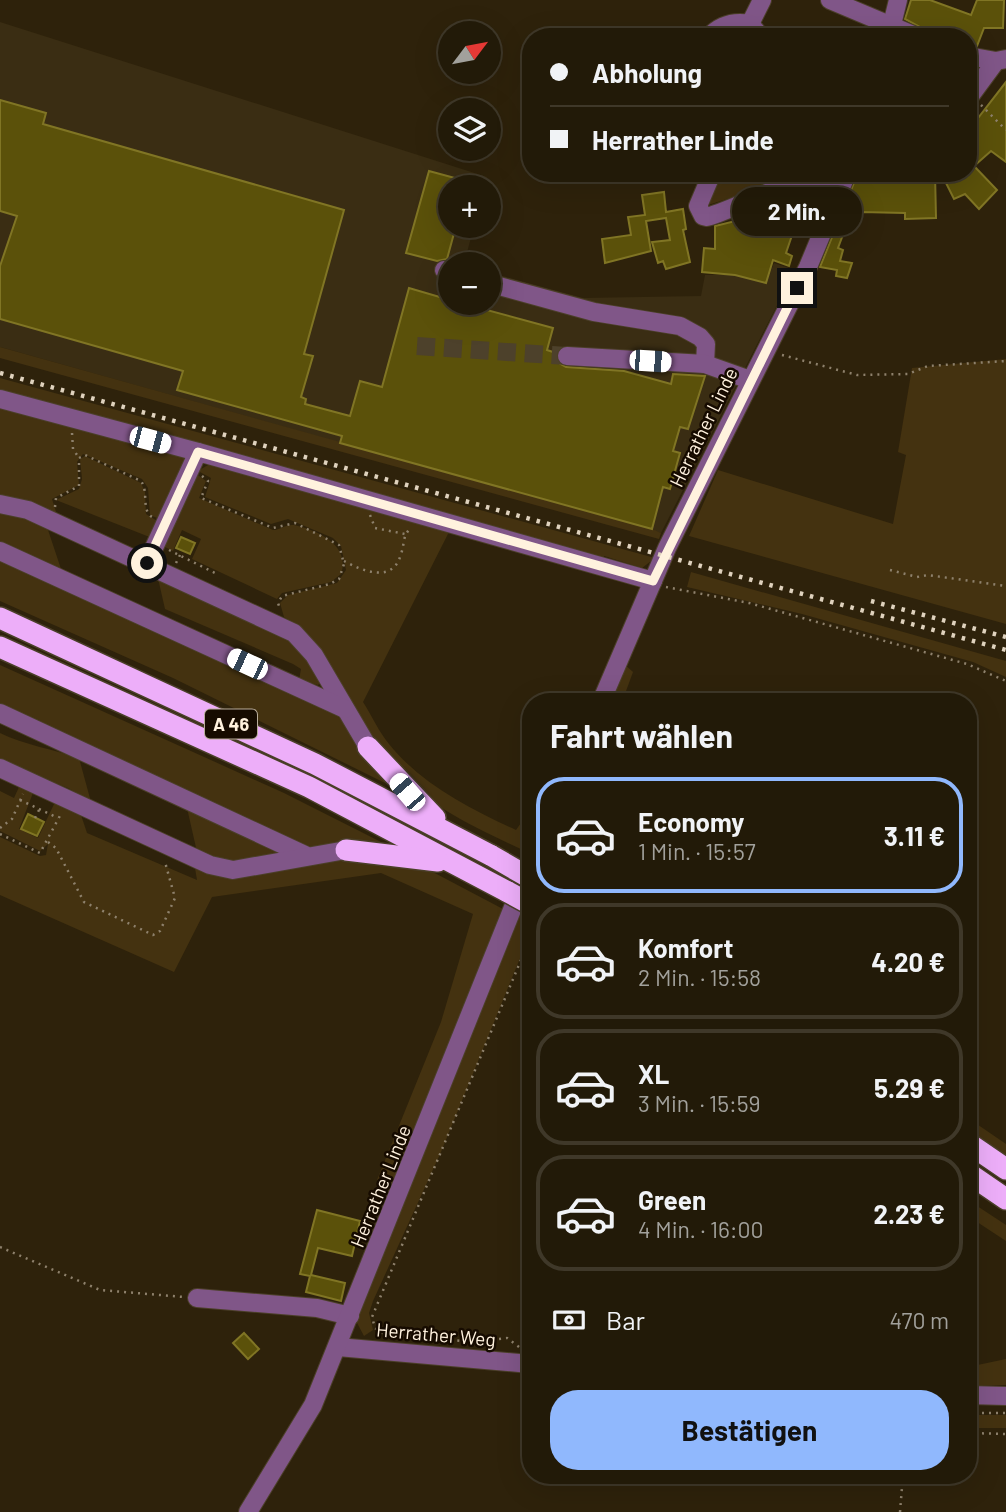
<!DOCTYPE html>
<html lang="de">
<meta charset="utf-8">
<style>
:root{--surface:#221a08;--page:#2e2716;--text:#f1f3f6;--muted:#a2a19c;--line:#3f3829;--accent:#90b8fd}
body{margin:0;font-family:Barlow,sans-serif;background:var(--page);color:var(--text);height:100vh;display:flex;flex-direction:column;font-size:26px;white-space:nowrap}
*{box-sizing:border-box;margin:0}
p{font-size:23px;color:var(--muted)}
.icon{flex:none;width:38px;height:38px;fill:none;stroke:currentColor;stroke-width:2;stroke-linecap:round;stroke-linejoin:round}
.map{position:relative;flex:1;overflow:hidden}
.panel{position:absolute;left:522px;top:693px;width:455px;height:791px;display:flex;flex-direction:column;background:var(--surface);border-radius:28px;box-shadow:0 7px 28px #0002,0 0 0 2px var(--line)}
.panel>*{flex:none}
.top-card{position:absolute;left:522px;top:28px;width:455px;height:154px;border-radius:28px;box-shadow:0 7px 28px #0002,0 0 0 2px var(--line);display:grid;align-content:center;height:154px;padding:0 28px;background:var(--surface)}
.needle{width:46px;rotate:58deg}
.controls{position:absolute;left:438px;top:21px;display:grid;gap:14px}
.controls a{display:grid;place-items:center;width:63px;height:63px;border-radius:50%;background:var(--surface);box-shadow:0 7px 28px #0002,0 0 0 2px var(--line);font-size:35px}
.end{position:absolute;width:32px;height:32px;margin:-16px;border:9px solid #fff2de;background:#111;box-shadow:0 0 0 4px #111}
.from{border-radius:50%}
.bubble{position:absolute;height:49px;border-radius:24px;background:var(--surface);box-shadow:0 7px 28px #0002,0 0 0 2px var(--line);font-size:23px;font-weight:700;line-height:49px;text-align:center}
.car{position:absolute;width:21px;height:42px;margin:-21px -10px;border-radius:9px;box-shadow:0 0 5px 2px #0007;background:linear-gradient(#fff 24%,#345 0 40%,#fff 0 76%,#345 0 86%,#fff 0)}
.top-card b{display:flex;align-items:center;gap:24px;height:66px;font-size:26px}
.top-card b+b{border-top:2px solid var(--line)}
.top-card i{width:18px;height:18px;background:var(--text)}
ul{padding:0;list-style:none}
li{display:flex;align-items:center;gap:21px;height:116px;margin:0 14px 10px;padding:0 14px;border:4px solid var(--line);border-radius:28px}
li div{flex:1}
li b{display:block;font-size:26px}
li em{font-style:normal;font-weight:700}
li.selected{border-color:var(--accent)}
li>.icon{width:63px;height:63px;stroke-width:1.5}
h2{padding:0 28px;font-size:32px;line-height:84px}
.pay{display:flex;align-items:center;gap:18px;height:77px;padding:0 28px;font-size:26px}
.pay p{margin-inline-start:auto}
.primary-button{display:flex;gap:14px;margin-top:auto;padding:14px 28px}
.primary-button a{flex:1;height:80px;border-radius:28px;background:var(--accent);color:#111;font-size:28px;font-weight:700;line-height:80px;text-align:center}
.map>svg:first-child{display:block}
.built{fill:#3a2d13}
.green{fill:#443210}
.building{fill:#5b510a;stroke:#807524;stroke-width:2}
.lines{fill:none;stroke-linecap:round;stroke-linejoin:round}
.minor-tunnel{stroke:#4d412b;stroke-width:18;stroke-dasharray:18 9;stroke-linecap:butt}
.minor-casing{stroke:#4b3f29;stroke-width:20}
.highway-casing{stroke:#4b3f29;stroke-width:24}
.path{stroke:#8e816c;stroke-width:2.5;stroke-dasharray:2 5;stroke-linecap:butt}
.minor{stroke:#805688;stroke-width:18}
.highway{stroke:#edaef9;stroke-width:21}
.rail{stroke:#dfd2be;stroke-width:4.5;stroke-dasharray:3.5 7;stroke-linecap:butt}
.highway-bridge-casing{stroke:#4b3f29;stroke-width:24;stroke-linecap:butt}
.highway-bridge{stroke:#edaef9;stroke-width:21}
.route{stroke:#fff2de;stroke-width:9}
.labels{text-anchor:middle;dominant-baseline:central;stroke-width:5;stroke-linejoin:round;paint-order:stroke}
.shield{fill:#160b00;stroke:#b9ad9b;stroke-width:2}
.shield-label{font-size:18px;font-weight:bold;fill:#fff2de}
.street-label{font-size:19px;fill:#fff2de;stroke:#160b00}
</style>
<div class="map">
<svg width="1006" height="1512" viewBox="0 0 1006 1512">
<rect width="100%" height="100%" fill="#2e220b"/>
<path class="built" d="M0,22L487,177L484,187H450V226H474L464,264H450V303H488V272L583,298L701,296L705,275H734L766,283L774,263L795,270L661,533L0,347Z"/>
<g class="green">
<path d="M718,173H811L708,205L705,203Z"/>
<path d="M0,347L652,529L661,533L659,539L0,358Z"/>
<path d="M1006,359V624L689,536L718,470L893,524L906,455L898,452L912,368Z"/>
<path d="M0,378L655,558L642,568L604,556L603,560L196,449L164,521L150,515L148,488L142,479L83,454L77,462L79,485L52,499L57,515L0,497Z"/>
<path d="M85,456L141,483L145,492L146,514L162,524L152,538L56,500L79,489L82,479L80,459Z"/>
<path d="M213,462L451,528L363,702C372,716 379,732 389,744C421,784 470,809 516,830L530,810V845L527,852C479,829 423,805 388,762C355,721 328,672 299,628L284,617L280,603L288,595L337,583L346,570L341,546L333,538L288,519L271,524L205,497L211,478L198,471Z"/>
<path d="M195,473L206,481L199,498L273,530C280,530 286,524 294,525C317,530 351,545 341,574L331,582L282,593L277,599L192,559L201,539L182,530L173,551L161,545Z"/>
<path d="M4,512L46,524L62,572L0,543V513Z"/>
<path d="M0,558L337,713L393,787L173,678L0,601Z"/>
<path d="M691,572L1006,661V677L973,662L802,614L687,587Z"/>
<path d="M157,574L286,633L302,647L321,682L318,685L299,680L301,669L293,664L165,609Z"/>
<path d="M624,664L633,672L622,702H608Z"/>
<path d="M0,665L284,793L389,846L304,847L0,709Z"/>
<path d="M0,733C25,745 52,749 79,758L91,802L68,788L0,762Z"/>
<path d="M19,787L33,793L19,829L38,838L55,802L81,815L87,833L197,880L195,868L344,857L429,870L503,909L405,1160L389,1190L377,1180L441,1022L473,914L381,873L212,897L174,972L0,895V837L40,856L46,855L48,844L40,851L0,831V791L14,798Z"/>
<path d="M187,808L273,846L282,854L236,863L197,852Z"/>
<path d="M515,914L530,922V948L525,946L441,1152L373,1301L369,1313L373,1330L364,1336L356,1321Z"/>
<path d="M968,1118L1006,1144V1159L968,1134Z"/>
<path d="M968,1200L1006,1225V1241L968,1216Z"/>
<path d="M1006,1359V1385L968,1386V1367Z"/>
<rect x="968" y="1415" width="38" height="13"/>
</g>
<g class="building">
<path d="M911,0H930L971,15L977,0H1004L1003,28H984L977,46L968,43V37H938L905,19Z"/>
<path d="M1006,82V162L991,151L974,166L997,190L979,209L965,194L954,199L941,173H968V131Z"/>
<path d="M0,100L46,113L43,124L344,210L304,354L313,356L301,397L306,399L305,404L350,416L360,381L382,387L409,288L450,300V303H461L553,328L547,350L556,353L557,362L566,367L624,371L671,384L673,374L705,376L688,429L680,427L673,451L680,453L670,489L663,487L652,529L340,443L342,436L177,390L183,371L0,319V266L17,216L0,211Z"/>
<path d="M429,171L477,184V187H450V226H456L447,259L437,261L406,253Z"/>
<path d="M858,173H935L936,218L905,219V213L861,212L859,219L850,216L838,248L843,250L840,261L852,263L847,278L836,276L837,270L820,267Z"/>
<path d="M828,188L820,208L803,203L786,253L792,256L789,266L773,260L766,283L735,275L702,272L704,248L715,249V226L756,216L760,208L772,211L777,201L791,205L795,195Z"/>
<path d="M664,192L666,212L683,209L686,229L683,230L690,262L666,269L663,261L658,263L652,242L670,240L666,218L646,221L651,251L605,263L602,239L631,235L628,217L645,215L642,195Z"/>
<path d="M181,537L195,543L190,554L176,548Z"/>
<path d="M28,814L44,822L37,836L21,829Z"/>
<path d="M317,1210L360,1221L352,1256L318,1248L311,1275L345,1283L341,1301L306,1292L310,1276L300,1274Z"/>
<path d="M244,1333L259,1349L248,1359L233,1343Z"/>
</g>
<g class="lines">
<path class="minor-tunnel" d="M417,346L567,356"/>
<g class="minor-casing">
<g id="minor">
<path d="M830,0L918,37"/>
<path d="M750,24L762,0"/>
<path d="M709,37C720,25 734,21 750,24L761,37"/>
<path d="M889,37L898,0"/>
<path d="M968,56L996,61L1006,59"/>
<path d="M968,99L996,61"/>
<path d="M712,173L698,206L703,216L707,217C752,203 796,172 845,177"/>
<path d="M444,270L450,272"/>
<path d="M488,283L594,312L680,326L700,337L706,344L705,364"/>
<path d="M567,356L705,364L750,380"/>
<path d="M0,399L198,452"/>
<path d="M0,504L28,510L294,633L314,655L368,747"/>
<path d="M0,551L345,709"/>
<path d="M147,563L198,452L653,581"/>
<path d="M601,702L667,548L808,267L847,173"/>
<path d="M0,713L305,855"/>
<path d="M0,768L210,865L233,870L346,850"/>
<path d="M197,1298L317,1308L350,1316"/>
<path d="M338,1347L530,1364"/>
<path d="M968,1395L1006,1396"/>
<path d="M248,1512L313,1405L530,865"/>
</g>
</g>
<g class="highway-casing">
<g id="highway">
<path d="M0,618L315,764L492,856"/>
<path d="M0,647L309,787L508,892"/>
<path d="M368,747L435,818"/>
<path d="M346,850L438,861"/>
<path d="M968,1143L1006,1169"/>
<path d="M968,1173L1006,1199"/>
</g>
</g>
<g class="path">
<path d="M981,105L1006,130"/>
<path d="M782,355L857,375L908,374L928,366L1006,361"/>
<path d="M72,433L73,449L79,458"/>
<path d="M202,476L208,481L201,498L273,528L295,523L339,545L344,564L339,579L330,584L282,596L278,603L280,609"/>
<path d="M55,507L56,498L79,486V458L85,455L141,481C149,492 141,510 152,517"/>
<path d="M370,515L375,528L405,534"/>
<path d="M169,550L215,573"/>
<path d="M344,561C363,571 393,584 401,554C405,543 402,536 411,528"/>
<path d="M176,563L182,551"/>
<path d="M890,570L917,577L928,575L1006,586"/>
<path d="M666,587L749,603L967,664L1006,681"/>
<path d="M20,800L58,818"/>
<path d="M35,818L40,808"/>
<path d="M0,828L12,819L23,794"/>
<path d="M0,834L40,853L62,812"/>
<path d="M48,842L56,848L84,902L153,935L160,931L175,898L165,862"/>
<path d="M0,1247L100,1290L184,1297"/>
<path d="M519,1347L507,1338L473,1342L382,1333L375,1328L372,1317L526,948"/>
<path d="M968,1413H1006"/>
<path d="M968,1433L1006,1434"/>
<path d="M900,1512L903,1475"/>
</g>
<use href="#minor" class="minor"/>
<use href="#highway" class="highway"/>
<g class="rail">
<path d="M0,373L1006,650"/>
<path d="M871,601L1006,637"/>
</g>
<g class="highway-bridge-casing">
<g id="highway-bridge">
<path d="M492,856L530,878"/>
<path d="M508,892L530,904"/>
</g>
</g>
<use href="#highway-bridge" class="highway-bridge"/>
</g>
<g class="lines">
<path class="route" d="M147,563L198,452L653,581L797,288"/>
</g>
<g class="labels">
<rect class="shield" x="205" y="709.5" width="52" height="29" rx="5"/>
<g class="shield-label">
<text x="231" y="724">A 46</text>
</g>
<g class="street-label">
<text transform="translate(703 427) rotate(-64)">Herrather Linde</text>
<text transform="translate(380 1186) rotate(-68)">Herrather Linde</text>
<text transform="translate(436 1334) rotate(5)">Herrather Weg</text>
</g>
</g>
</svg>
<div class="controls">
<a><svg class="needle" viewBox="-14 -14 28 28"><path d="M0-13l5 13h-10z" fill="#e53935"/><path d="M0 13l5-13h-10z" fill="#a2a19c"/></svg></a>
<a><svg class="icon" aria-label="layers" viewBox="0 0 24 24"><path d="M12 4l9 5-9 5-9-5zM3 14l9 5 9-5"/></svg></a>
<a>+</a>
<a>−</a>
</div>
<i class="end from" style="left:147px;top:563px"></i>
<i class="end" style="left:797px;top:288px"></i>
<div class="bubble" style="left:732px;top:187px;width:130px">2 Min.</div>
<i class="car" style="left:650px;top:361px;rotate:94deg"></i>
<i class="car" style="left:150px;top:440px;rotate:105deg"></i>
<i class="car" style="left:247px;top:664px;rotate:295deg"></i>
<i class="car" style="left:407px;top:792px;rotate:319deg"></i>
<div class="top-card">
<b><i class="from"></i>Abholung</b>
<b><i></i>Herrather Linde</b>
</div>
<section class="panel">
<h2>Fahrt wählen</h2>
<ul>
<li class="selected"><svg class="icon" aria-label="car" viewBox="0 0 24 24"><path d="M5 17H2v-5l4-1 3-4h7l3 4 3 1v5h-3M9 17h6M6 11h13"/><circle cx="7" cy="17" r="2"/><circle cx="17" cy="17" r="2"/></svg><div><b>Economy</b><p>1 Min. · 15:57</p></div><em>3.11 €</em></li>
<li><svg class="icon" aria-label="car" viewBox="0 0 24 24"><path d="M5 17H2v-5l4-1 3-4h7l3 4 3 1v5h-3M9 17h6M6 11h13"/><circle cx="7" cy="17" r="2"/><circle cx="17" cy="17" r="2"/></svg><div><b>Komfort</b><p>2 Min. · 15:58</p></div><em>4.20 €</em></li>
<li><svg class="icon" aria-label="car" viewBox="0 0 24 24"><path d="M5 17H2v-5l4-1 3-4h7l3 4 3 1v5h-3M9 17h6M6 11h13"/><circle cx="7" cy="17" r="2"/><circle cx="17" cy="17" r="2"/></svg><div><b>XL</b><p>3 Min. · 15:59</p></div><em>5.29 €</em></li>
<li><svg class="icon" aria-label="car" viewBox="0 0 24 24"><path d="M5 17H2v-5l4-1 3-4h7l3 4 3 1v5h-3M9 17h6M6 11h13"/><circle cx="7" cy="17" r="2"/><circle cx="17" cy="17" r="2"/></svg><div><b>Green</b><p>4 Min. · 16:00</p></div><em>2.23 €</em></li>
</ul>
<div class="pay"><svg class="icon" aria-label="cash" viewBox="0 0 24 24"><path d="M3 7h18v10H3z"/><circle cx="12" cy="12" r="2"/></svg>Bar<p>470 m</p></div>
<div class="primary-button"><a>Bestätigen</a></div>
</section>
</div>
